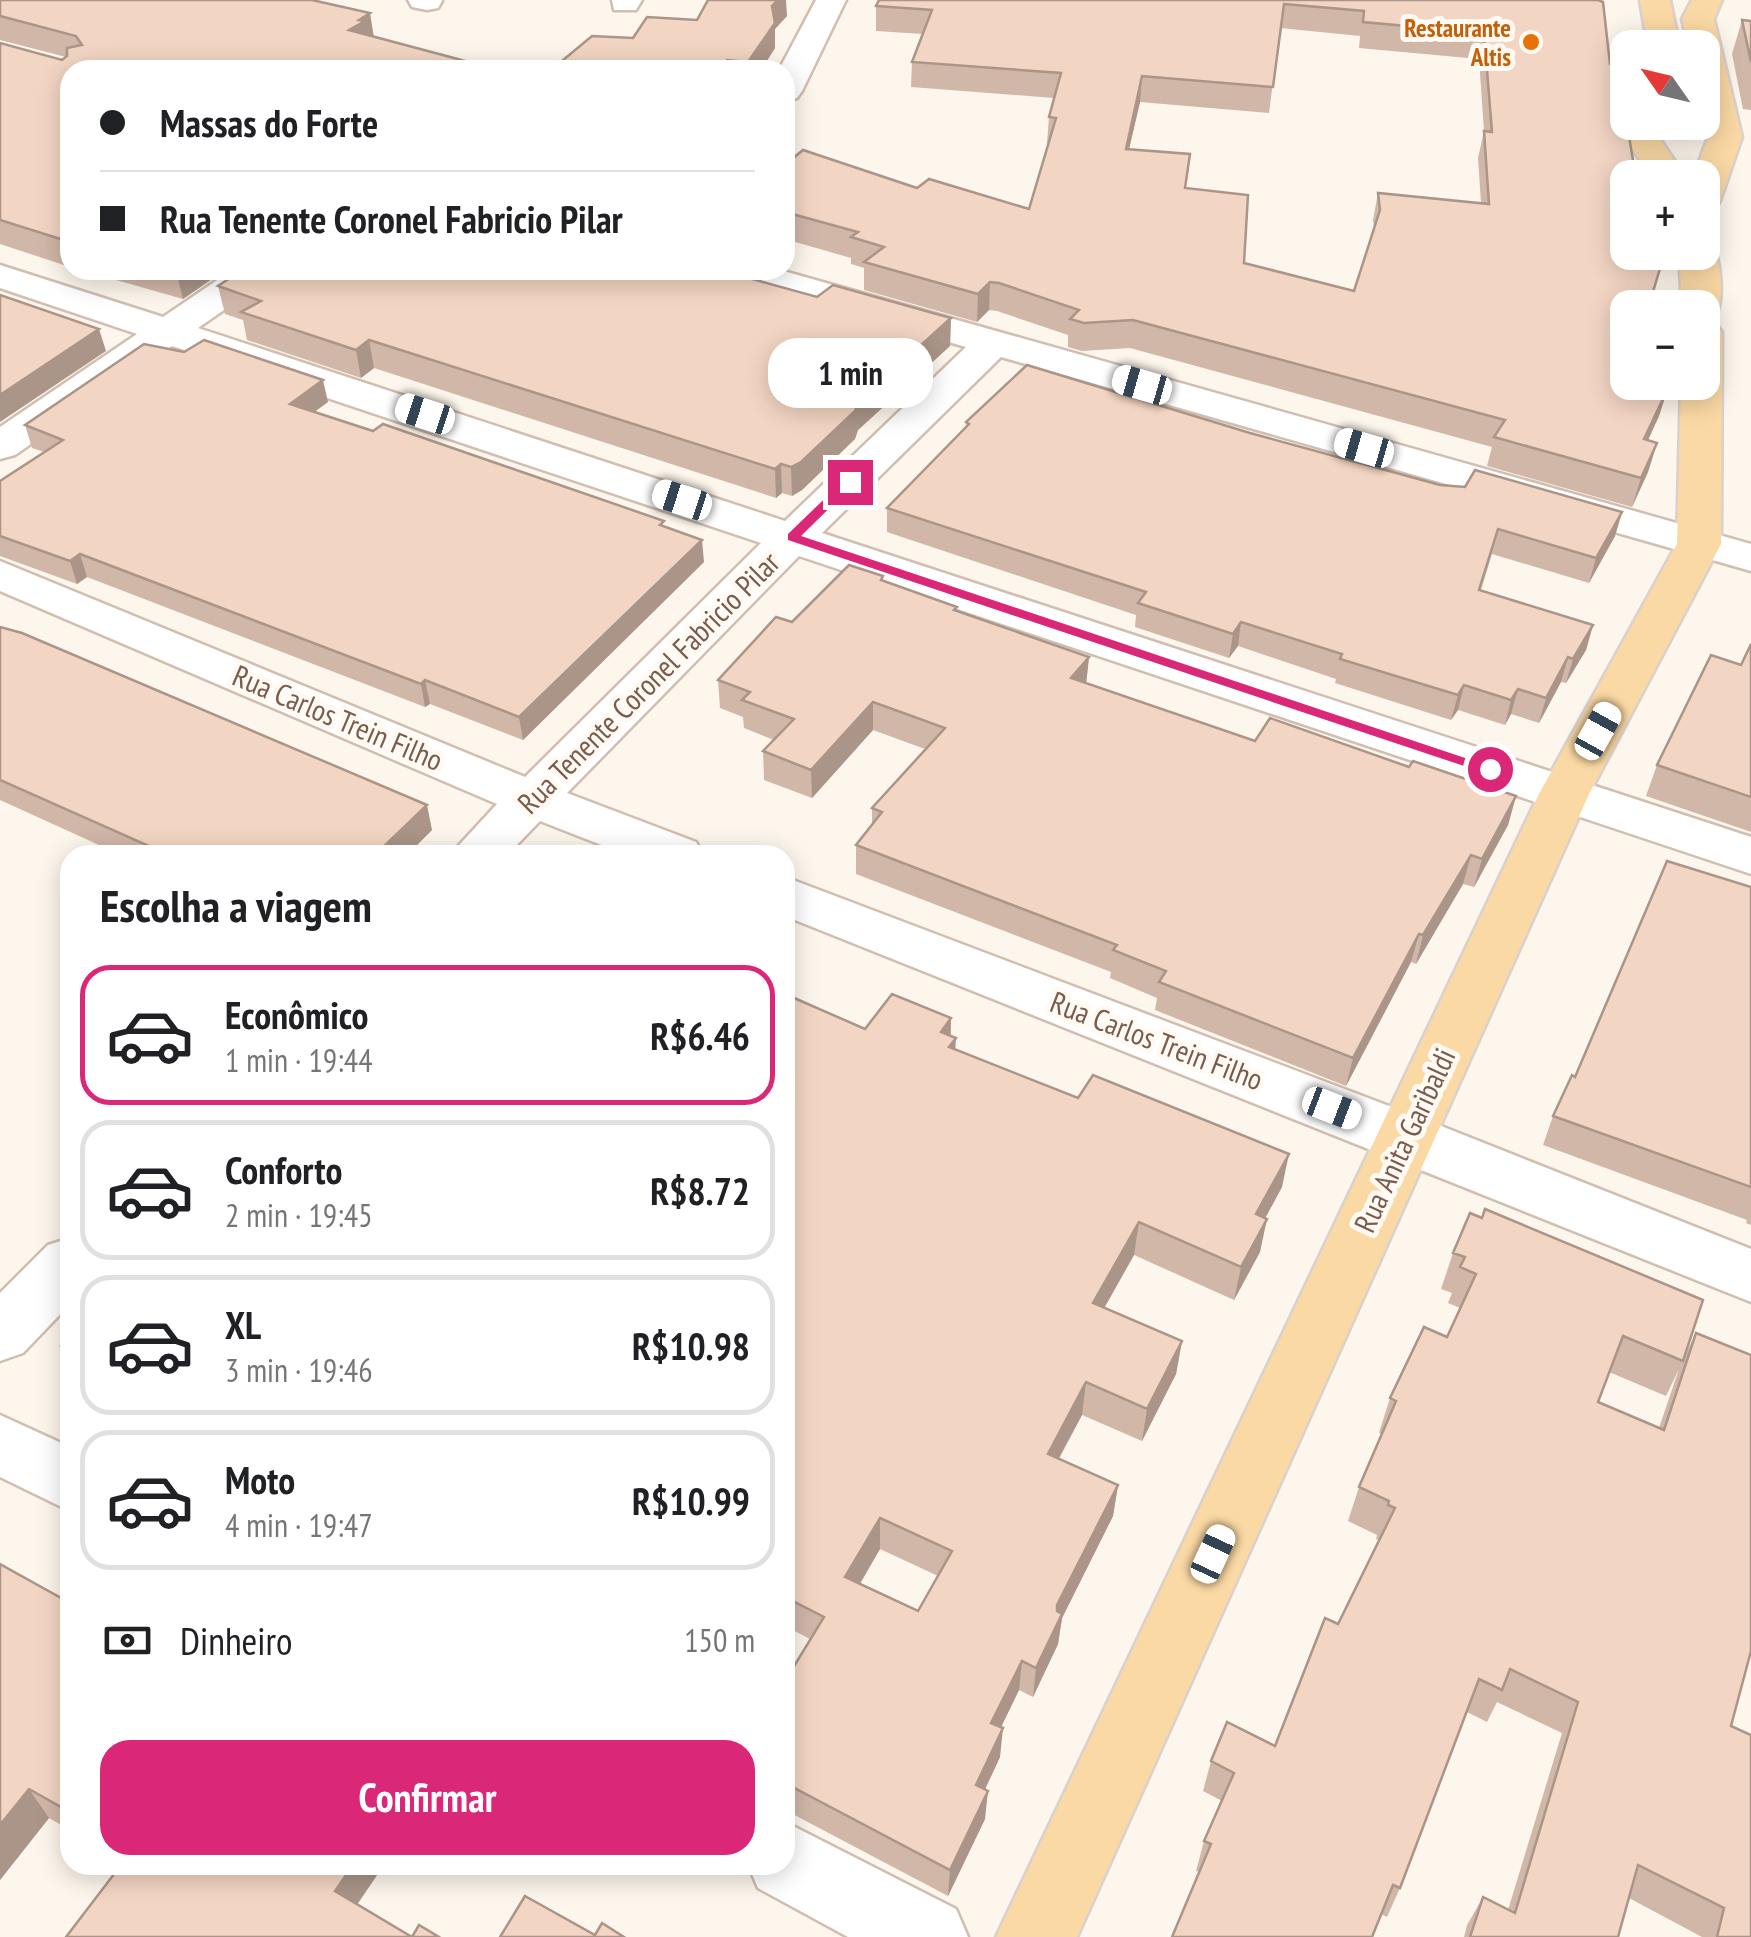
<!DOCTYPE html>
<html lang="pt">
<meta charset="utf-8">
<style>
:root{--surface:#fff;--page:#f6f6f6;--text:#202124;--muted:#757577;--line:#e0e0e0;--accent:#db2777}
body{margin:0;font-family:"PT Sans Narrow",sans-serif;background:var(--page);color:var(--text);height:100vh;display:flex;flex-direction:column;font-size:38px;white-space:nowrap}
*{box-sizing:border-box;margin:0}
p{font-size:32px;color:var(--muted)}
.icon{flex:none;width:55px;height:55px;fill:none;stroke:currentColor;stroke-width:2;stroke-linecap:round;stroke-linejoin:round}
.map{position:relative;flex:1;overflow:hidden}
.drawer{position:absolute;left:60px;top:845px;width:735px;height:1030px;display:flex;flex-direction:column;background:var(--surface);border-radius:30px;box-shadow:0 5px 25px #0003}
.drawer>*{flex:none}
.guide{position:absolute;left:60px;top:60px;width:735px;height:220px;border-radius:30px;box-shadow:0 5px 25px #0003;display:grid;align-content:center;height:220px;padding:0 40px;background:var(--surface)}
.needle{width:65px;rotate:304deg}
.tools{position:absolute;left:1610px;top:30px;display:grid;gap:20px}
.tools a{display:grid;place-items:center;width:110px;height:110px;border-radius:20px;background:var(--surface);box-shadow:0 5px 25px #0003;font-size:50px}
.end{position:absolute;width:45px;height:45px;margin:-22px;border:12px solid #db2777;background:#fff;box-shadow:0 0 0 5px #fff}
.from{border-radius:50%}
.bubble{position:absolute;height:70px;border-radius:30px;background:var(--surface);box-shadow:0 5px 25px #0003;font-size:32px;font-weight:800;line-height:70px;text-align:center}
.car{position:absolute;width:30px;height:60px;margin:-30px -15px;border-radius:12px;box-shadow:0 0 8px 2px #0007;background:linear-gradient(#fff 24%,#345 0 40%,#fff 0 76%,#345 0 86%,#fff 0)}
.guide b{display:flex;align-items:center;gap:35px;height:95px;font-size:38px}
.guide b+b{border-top:2px solid var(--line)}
.guide i{width:25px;height:25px;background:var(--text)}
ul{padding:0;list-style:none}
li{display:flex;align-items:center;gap:30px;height:140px;margin:0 20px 15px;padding:0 20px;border:5px solid var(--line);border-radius:30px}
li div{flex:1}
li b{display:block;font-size:38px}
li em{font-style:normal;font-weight:800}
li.selected{border-color:var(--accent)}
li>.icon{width:90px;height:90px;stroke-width:1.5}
h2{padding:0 40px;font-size:45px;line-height:120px}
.pay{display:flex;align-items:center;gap:25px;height:110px;padding:0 40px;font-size:38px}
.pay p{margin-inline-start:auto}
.button{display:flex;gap:20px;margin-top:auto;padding:20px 40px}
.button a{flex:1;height:115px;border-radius:30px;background:var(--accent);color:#fff;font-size:40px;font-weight:800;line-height:115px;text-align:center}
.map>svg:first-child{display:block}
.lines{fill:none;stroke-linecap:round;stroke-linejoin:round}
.minor-casing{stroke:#d1beb0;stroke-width:5}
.major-casing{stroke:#dad1cd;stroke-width:5}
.minor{fill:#fff;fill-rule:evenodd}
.major{fill:#fbd9a5;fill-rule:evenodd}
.wall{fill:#d1b7a8;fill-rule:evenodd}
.shaded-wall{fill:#aa9588}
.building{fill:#f3d5c3;stroke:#aa9588;stroke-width:2.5;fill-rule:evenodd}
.route{fill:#db2777}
.food-dot{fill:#e8710a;stroke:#fffaf3;stroke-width:4}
.labels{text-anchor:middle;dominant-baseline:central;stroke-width:10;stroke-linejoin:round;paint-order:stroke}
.far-food-label{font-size:25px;font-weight:bold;fill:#c56008;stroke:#fffaf3;text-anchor:end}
.street-label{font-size:30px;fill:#7a5c4d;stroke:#fffaf3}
</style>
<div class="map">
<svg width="1751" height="1937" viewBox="0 0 1751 1937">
<rect width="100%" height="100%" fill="#fdf6ec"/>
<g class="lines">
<g class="minor-casing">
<g id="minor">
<path d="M408,0H442V1L438,8L427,10L412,7Z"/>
<path d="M612,0H642L636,10H614Z"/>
<path d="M816,0H846L802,91L797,98L785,101V70H779Z"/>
<path d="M0,265L163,317L232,270H276L270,278L198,328L785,521L966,347L725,278L719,270H780L1751,544V571L1001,357L822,533L1751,837V874L799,556L567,793L696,842L704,855H627L540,821L507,855H450L497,804L0,591V561L525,777L761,543L172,346L15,455L0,459V427L137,334L0,288Z"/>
<path d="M785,877L1426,1120L1751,1249V1302L785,916Z"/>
<path d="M70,1238V1304L23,1353L0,1361V1293L48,1245Z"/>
<path d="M0,1415L70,1447V1511L0,1477Z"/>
<path d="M785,1822L956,1909L968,1937H848L758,1888L748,1865H785Z"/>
</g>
</g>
<g class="major-casing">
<g id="major">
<path d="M1640,0H1670L1680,48H1648Z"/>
<path d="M1692,0H1722L1714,19L1742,137L1720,201L1715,209L1702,212V178H1693L1708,137L1702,112V48H1689L1682,19Z"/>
<path d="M1628,118V122H1659L1662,142L1686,178H1651L1628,142L1625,122Z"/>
<path d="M1702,242L1711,244C1721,259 1725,301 1715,316L1702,319V308H1682L1679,252H1702Z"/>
<path d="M1702,320L1716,324L1722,332L1721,544L1589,794L1077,1937H996L1539,794L1677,544L1681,382H1702Z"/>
</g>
</g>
<use href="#minor" class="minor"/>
<use href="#major" class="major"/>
</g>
<g class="wall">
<path d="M0,0H312L70,70V267L0,244V43L62,60L66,57L0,40Z"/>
<path d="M1598,0L1610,64L1648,308L1628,382H1654L1653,385L1668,388L1659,416L1648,440L1657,443L1648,472L1632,507L1487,466L1492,447L1130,348L1082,351L1068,347V335L997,311L989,310L977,322L864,290V268L851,264V258L785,239V157L917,188L1029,209L1049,143H1047L1049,117L1054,98L911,87L912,62L923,34L876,31V6ZM1280,28L1360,36L1359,48L1479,59L1484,131L1478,158L1481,203L1378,193L1373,220L1374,228L1354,291L1244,263L1186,188L1129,149L1140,102L1269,113Z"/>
<path d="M787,16L775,29V48L761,70H551L633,38L697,20Z"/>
<path d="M1742,20L1751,21V110L1743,109L1732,54Z"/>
<path d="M81,270H225L183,299Z"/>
<path d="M218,286L817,297L951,318L950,346L858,430L855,439L802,490L792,496L782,493L776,498L374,368L361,378L247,340L243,320L225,314Z"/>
<path d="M328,402L314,412L664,527L704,562L523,740L430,704L425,707L87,577L77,584L0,556V481L44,452L32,448L25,425Z"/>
<path d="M966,422L1250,433L1440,485L1622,512L1615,536L1589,583L1492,554L1481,590L1593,625L1586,650L1566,683L1561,682L1539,723L1511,714L1505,725L1458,710L1451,720L1335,683L1336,679L1238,646L1229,658L1135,627L1136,615L887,532V508L966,427Z"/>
<path d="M883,581L957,607V611L1089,657L1086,683L1255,741L1409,767L1516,796L1508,825L1474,887L1463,884L1416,964L1411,962L1346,1086L1155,1010L1157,998L1110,978L1111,972L856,874V845L872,824V808L925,749L873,730L812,798L764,780L763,751L774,740L744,728L743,717L720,708L718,680L792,622Z"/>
<path d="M0,627L432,830L407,855H121L0,800Z"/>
<path d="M1751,644V832L1646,796L1657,765L1741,665Z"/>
<path d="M1751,887V1225L1746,1223L1747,1220L1543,1145L1553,1116L1575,1077Z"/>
<path d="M785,994L865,1029L951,1018V1036L955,1049L1282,1187L1265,1218L1260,1252L1234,1300L1134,1255L1104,1308L1182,1341L1176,1374L1142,1441L1082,1415L1059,1459L1118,1485L1113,1516L1062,1618L1058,1644L1033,1697L1019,1690L1001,1727L1000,1757L985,1789V1819L948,1896L785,1810V1681L810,1639L785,1626ZM880,1549L938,1576L918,1611L860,1584Z"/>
<path d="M1470,1213L1683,1360L1696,1333L1751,1937H1702L1629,1898L1618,1937H1464L1467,1925L1483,1897L1508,1910L1562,1733L1497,1702L1487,1722L1467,1712L1400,1888L1387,1917L1381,1914L1196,1871L1204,1841L1222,1801L1203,1791L1211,1761L1275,1746L1338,1624L1379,1540L1376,1539L1377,1535L1348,1521L1359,1487L1382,1434L1379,1433L1390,1398L1447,1337L1460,1308L1448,1303L1452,1293L1441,1289L1453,1253ZM1679,1369L1659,1428L1598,1402L1609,1372L1666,1396Z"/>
<path d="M70,1337V1364L61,1346Z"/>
<path d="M70,1603V1830L49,1818L0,1880Z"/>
</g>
<g class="shaded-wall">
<path d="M778,0H786L787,16L775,29V48L761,70H749L748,62L772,6Z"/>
<path d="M370,13L374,38L349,30L359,20Z"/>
<path d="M1142,76L1140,102L1123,175L1126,149Z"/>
<path d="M178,270H225L183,299L176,271Z"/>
<path d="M990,282L989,310L977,322L978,294Z"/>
<path d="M951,318L950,346L858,430L855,439L802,490L792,496L791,467L858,402Z"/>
<path d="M99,329L106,351L0,422V395Z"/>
<path d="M369,340L374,368L361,378L356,350Z"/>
<path d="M323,380L328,402L295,426L290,404Z"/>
<path d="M1668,388L1659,416L1635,468L1644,439Z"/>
<path d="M1657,443L1648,472L1632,507L1641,478Z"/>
<path d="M781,464L782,493L776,498L775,469Z"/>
<path d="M1622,512L1615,536L1589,583L1596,558Z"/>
<path d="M702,540L704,562L523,740L519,717Z"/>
<path d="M80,554L87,577L77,584L70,561Z"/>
<path d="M1241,622L1238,646L1229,658L1233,634Z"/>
<path d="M1593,625L1586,650L1566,683L1573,659Z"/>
<path d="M1089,657L1086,685L1071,678Z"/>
<path d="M1568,657L1561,682L1539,723L1546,698Z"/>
<path d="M425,680L430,704L425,707L421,684Z"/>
<path d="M1464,685L1458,710L1451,720L1458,695Z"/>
<path d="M1518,689L1511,714L1505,725L1511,700Z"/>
<path d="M873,702V730L812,798L811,770Z"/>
<path d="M1516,796L1508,825L1474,887L1482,859Z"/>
<path d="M427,805L432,830L407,855H375Z"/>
<path d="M1471,855L1463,884L1416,964L1423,935Z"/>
<path d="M1419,934L1411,962L1346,1086L1353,1058Z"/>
<path d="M951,1018L950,1045L956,1038L954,1072L941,1032Z"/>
<path d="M1289,1154L1282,1187L1249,1248L1256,1214Z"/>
<path d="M1267,1219L1260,1252L1234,1300L1241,1267Z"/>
<path d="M1139,1222L1134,1255L1089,1335L1093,1303Z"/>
<path d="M1182,1341L1176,1374L1142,1441L1147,1409Z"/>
<path d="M1086,1382L1082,1415L1044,1485L1048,1454Z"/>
<path d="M1118,1485L1113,1516L1062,1618L1058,1644L1033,1697L1036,1668L1057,1605Z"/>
<path d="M880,1518V1549L846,1607L845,1577Z"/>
<path d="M1022,1661L1019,1690L989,1752L991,1723Z"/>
<path d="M1003,1728L1000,1757L974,1813L976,1785Z"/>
<path d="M29,1789L49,1818L0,1880V1825Z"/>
<path d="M988,1791L985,1819L948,1896L950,1870Z"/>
<path d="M353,1865H384L348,1918L335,1891Z"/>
</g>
<g class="building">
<path d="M0,0H312L370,13L359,20L365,21L349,30L499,70H70V242L0,220V43L62,60L67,56V48L82,45L76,36L0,16Z"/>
<path d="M708,0H778L772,6L775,23L748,62L727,60L722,70H551L592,36L633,38L647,17L697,20Z"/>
<path d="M879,0H1598L1603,2L1610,64L1617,65L1636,178H1628V252H1661L1662,262L1648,308H1628V382H1652L1651,384L1668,388L1644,439L1657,443L1641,478L1494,437L1505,420L1133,320L1084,323L1070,319L1079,310L999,283L990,282L978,294L864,262L884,247L851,237L858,232L785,212V157L792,159L803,150L917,188L929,179L1029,209L1056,118L1049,117L1061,73L912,62L932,10L876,6ZM1284,4L1364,11L1363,22L1484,33L1492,132L1484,131L1489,204L1378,193L1380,210L1354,291L1244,263L1248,195L1185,188L1190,154L1126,149L1142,76L1273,87Z"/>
<path d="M1742,20L1751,21V62Z"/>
<path d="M242,270H674L681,272L683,270H720L817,297L833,285L951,318L858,402L855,411L801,462L791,467L781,464L775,469L369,340L356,350L241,312L261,301L218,286Z"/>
<path d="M0,295L99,329L0,395Z"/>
<path d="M204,340L323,380L290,404L373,431L383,424L664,521L660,525L702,540L519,717L425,680L421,684L80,554L70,561L0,536V481L63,440L25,425L144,344L184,352Z"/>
<path d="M1027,365L1250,433L1440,485L1465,487L1475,470L1622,512L1596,558L1498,529L1479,590L1593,625L1573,659L1568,657L1546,698L1518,689L1511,700L1464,685L1458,695L1340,659L1342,654L1241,622L1233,634L1138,603L1146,592L887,508L969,424L966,422Z"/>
<path d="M849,565L883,576L881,580L957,607L954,610L1089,657L1071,678L1255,741L1270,718L1409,767L1413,761L1516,796L1482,859L1471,855L1423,935L1419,934L1353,1058L1159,982L1166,971L1113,950L1117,945L856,845L882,812L872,808L945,728L873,702L811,770L763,751L794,719L742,700L750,692L718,680L776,617L792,622Z"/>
<path d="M0,627L22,633L427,805L375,855H139L149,846L0,780Z"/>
<path d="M1751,644V797L1657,765L1711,655L1741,665Z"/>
<path d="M547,849L561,855H542Z"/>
<path d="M1667,861L1751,887V1187L1553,1116L1572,1075L1575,1077Z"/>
<path d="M785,994L865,1029L892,994L951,1018L941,1032L956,1038L949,1047L1078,1098L1093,1075L1289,1154L1256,1214L1267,1219L1241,1267L1139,1222L1093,1303L1182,1341L1147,1409L1086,1382L1048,1454L1118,1485L1057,1605V1611L1062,1614L1036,1668L1022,1661L991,1723L1003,1728L976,1785L988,1791L950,1870L785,1783V1681L824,1617L785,1597ZM880,1518L952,1551L918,1611L845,1577Z"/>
<path d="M1485,1209L1703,1300L1683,1361L1623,1336L1598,1402L1664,1430L1696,1333L1751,1355V1651L1731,1726L1751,1735V1937H1717L1724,1908L1638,1865L1618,1937H1470L1483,1897L1515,1913L1578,1702L1510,1669L1502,1690L1479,1679L1400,1888L1393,1885L1372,1937H1172L1211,1844L1204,1841L1234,1773L1211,1761L1227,1722L1275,1746L1325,1618L1338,1624L1395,1508L1388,1505L1389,1501L1359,1487L1396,1401L1390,1398L1424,1327L1447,1337L1476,1274L1460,1267L1465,1257L1453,1253L1470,1213L1482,1218Z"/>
<path d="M70,1337V1351L61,1346Z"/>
<path d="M0,1564L70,1603V1812L29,1789L0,1825Z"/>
<path d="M121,1865H353L335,1891L412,1937L419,1925L439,1937H66Z"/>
<path d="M525,1896L595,1935L602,1923L624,1937H500Z"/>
</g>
<path class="route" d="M845,479L856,482L801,536L1498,769L1485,773L788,540V534Z"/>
<circle class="food-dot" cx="1531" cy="42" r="10"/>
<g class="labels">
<g class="far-food-label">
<text x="1511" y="28">Restaurante<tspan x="1511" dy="29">Altis</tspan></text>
</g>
<g class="street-label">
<text transform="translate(648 682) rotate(-45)">Rua Tenente Coronel Fabricio Pilar</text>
<text transform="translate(338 717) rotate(23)">Rua Carlos Trein Filho</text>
<text transform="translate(1157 1040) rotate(21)">Rua Carlos Trein Filho</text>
<text transform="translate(1404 1140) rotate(-65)">Rua Anita Garibaldi</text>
</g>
</g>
</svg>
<div class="tools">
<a><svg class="needle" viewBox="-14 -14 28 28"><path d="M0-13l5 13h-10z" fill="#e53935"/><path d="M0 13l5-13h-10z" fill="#757577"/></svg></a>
<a>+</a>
<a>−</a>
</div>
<i class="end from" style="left:1490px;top:769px"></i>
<i class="end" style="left:850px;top:482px"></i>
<div class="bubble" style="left:768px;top:338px;width:165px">1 min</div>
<i class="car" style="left:1142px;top:385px;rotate:286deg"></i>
<i class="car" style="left:425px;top:414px;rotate:288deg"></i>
<i class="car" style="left:1364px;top:448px;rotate:286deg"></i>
<i class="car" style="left:682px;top:500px;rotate:288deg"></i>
<i class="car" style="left:1598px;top:731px;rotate:29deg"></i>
<i class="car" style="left:1332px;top:1108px;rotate:111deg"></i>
<i class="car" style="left:1213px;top:1554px;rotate:25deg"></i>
<div class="guide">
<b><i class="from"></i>Massas do Forte</b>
<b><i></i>Rua Tenente Coronel Fabricio Pilar</b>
</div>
<section class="drawer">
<h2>Escolha a viagem</h2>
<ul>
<li class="selected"><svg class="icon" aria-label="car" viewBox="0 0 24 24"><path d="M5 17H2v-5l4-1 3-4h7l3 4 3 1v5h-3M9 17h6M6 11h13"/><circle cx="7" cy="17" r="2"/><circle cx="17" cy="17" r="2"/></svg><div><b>Econômico</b><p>1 min · 19:44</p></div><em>R$6.46</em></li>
<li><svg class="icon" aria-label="car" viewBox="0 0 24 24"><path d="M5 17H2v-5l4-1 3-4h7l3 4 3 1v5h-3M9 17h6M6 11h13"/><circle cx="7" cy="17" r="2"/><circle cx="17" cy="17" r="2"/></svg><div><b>Conforto</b><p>2 min · 19:45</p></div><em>R$8.72</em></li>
<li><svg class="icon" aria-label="car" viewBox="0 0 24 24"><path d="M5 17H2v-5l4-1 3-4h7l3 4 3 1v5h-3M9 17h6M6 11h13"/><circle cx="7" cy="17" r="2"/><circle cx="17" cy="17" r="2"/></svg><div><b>XL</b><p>3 min · 19:46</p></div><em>R$10.98</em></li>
<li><svg class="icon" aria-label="car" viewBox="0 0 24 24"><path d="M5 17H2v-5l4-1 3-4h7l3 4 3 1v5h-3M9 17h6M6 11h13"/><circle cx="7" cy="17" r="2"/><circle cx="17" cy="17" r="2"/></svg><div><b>Moto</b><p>4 min · 19:47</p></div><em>R$10.99</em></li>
</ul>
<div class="pay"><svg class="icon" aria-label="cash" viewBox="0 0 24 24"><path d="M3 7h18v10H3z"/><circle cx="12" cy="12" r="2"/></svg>Dinheiro<p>150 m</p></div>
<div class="button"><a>Confirmar</a></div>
</section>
</div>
